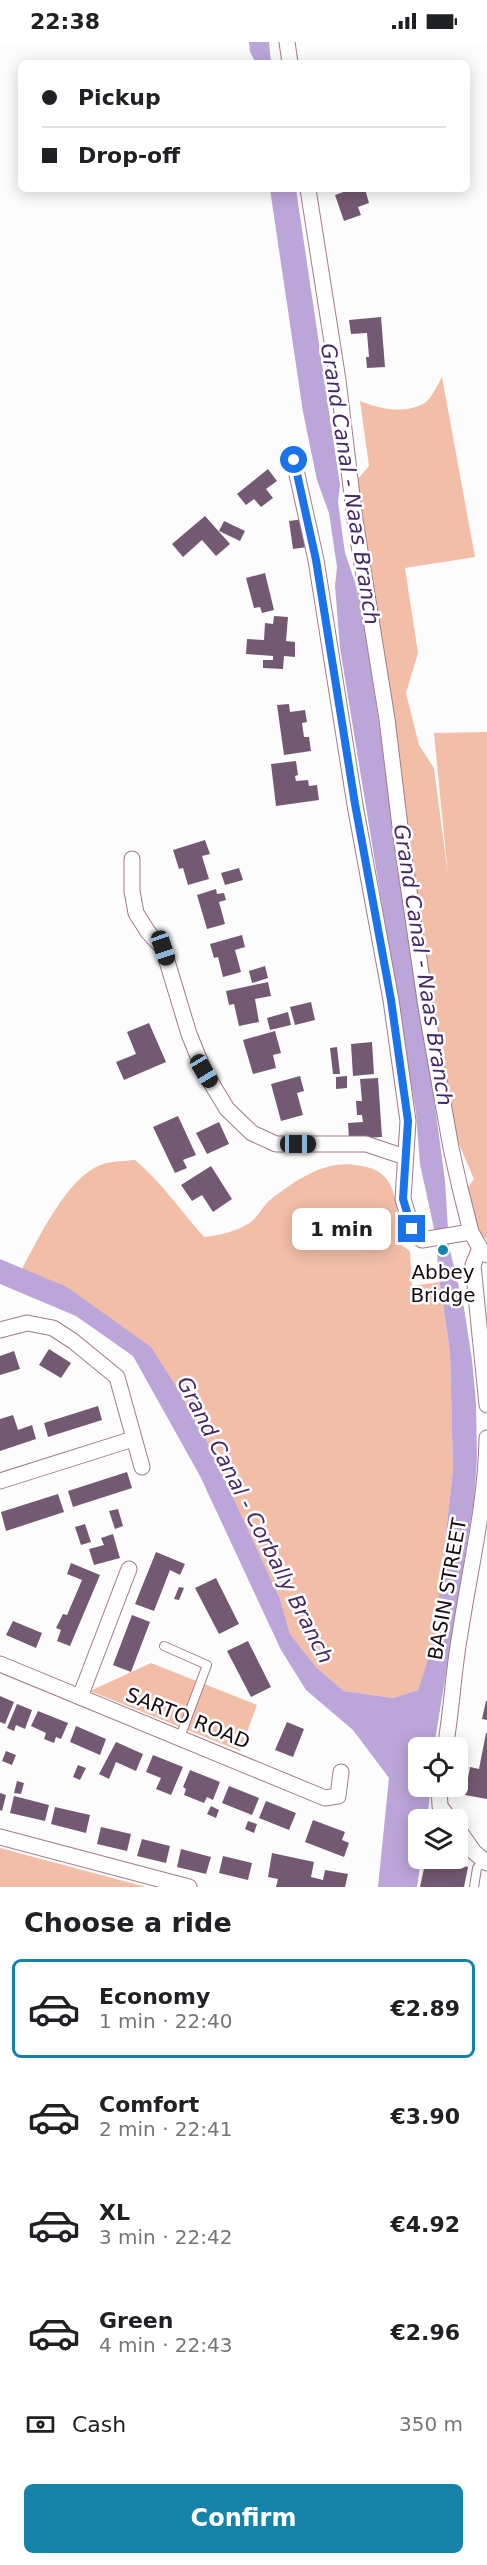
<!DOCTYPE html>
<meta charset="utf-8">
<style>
:root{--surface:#fff;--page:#f2f2f2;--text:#202124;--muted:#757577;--line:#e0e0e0;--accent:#1582aa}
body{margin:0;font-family:"DejaVu Sans",sans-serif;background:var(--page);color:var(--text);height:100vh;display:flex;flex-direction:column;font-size:22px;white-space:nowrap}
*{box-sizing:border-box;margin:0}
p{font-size:20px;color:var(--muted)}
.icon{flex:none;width:33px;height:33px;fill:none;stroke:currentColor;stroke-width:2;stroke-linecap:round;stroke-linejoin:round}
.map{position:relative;height:1845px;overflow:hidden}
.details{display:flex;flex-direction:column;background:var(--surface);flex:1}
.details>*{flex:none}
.hud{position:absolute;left:18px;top:18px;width:452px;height:132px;border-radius:9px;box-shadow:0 3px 15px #0003;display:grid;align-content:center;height:132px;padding:0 24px;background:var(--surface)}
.fabs{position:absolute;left:408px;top:1695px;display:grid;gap:12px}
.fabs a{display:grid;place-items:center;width:60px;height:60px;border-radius:9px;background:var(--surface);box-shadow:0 3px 15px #0003;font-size:30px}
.end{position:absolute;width:27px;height:27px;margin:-14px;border:8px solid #1a73e8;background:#fff;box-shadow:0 0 0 3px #fff}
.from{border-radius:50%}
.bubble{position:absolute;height:42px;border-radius:9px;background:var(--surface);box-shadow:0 3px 15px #0003;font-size:20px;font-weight:800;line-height:42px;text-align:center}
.car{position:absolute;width:18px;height:36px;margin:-18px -9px;border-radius:8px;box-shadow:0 0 4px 2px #0007;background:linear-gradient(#222 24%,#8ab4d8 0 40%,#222 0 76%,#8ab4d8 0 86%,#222 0)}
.hud b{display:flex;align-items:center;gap:21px;height:57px;font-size:22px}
.hud b+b{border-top:2px solid var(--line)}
.hud i{width:15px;height:15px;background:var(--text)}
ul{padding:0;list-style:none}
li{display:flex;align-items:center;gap:18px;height:99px;margin:0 12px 9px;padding:0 12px;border:3px solid transparent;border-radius:9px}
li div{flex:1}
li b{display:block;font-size:22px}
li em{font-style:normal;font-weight:800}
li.active{border-color:var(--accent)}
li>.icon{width:54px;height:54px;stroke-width:1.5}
h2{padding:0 24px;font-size:27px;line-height:72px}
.pay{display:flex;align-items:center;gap:15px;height:66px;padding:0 24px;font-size:22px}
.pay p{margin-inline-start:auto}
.cta{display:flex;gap:12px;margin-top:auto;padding:12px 24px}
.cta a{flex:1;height:69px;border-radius:9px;background:var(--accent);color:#fff;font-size:24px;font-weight:800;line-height:69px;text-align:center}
.status{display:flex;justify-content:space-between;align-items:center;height:42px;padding:0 30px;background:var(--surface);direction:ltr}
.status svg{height:16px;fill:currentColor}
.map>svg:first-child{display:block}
.green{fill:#f2bea8}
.water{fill:#bca5d9}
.building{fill:#745972}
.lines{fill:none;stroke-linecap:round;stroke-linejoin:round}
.service-casing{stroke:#a07b89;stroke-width:10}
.minor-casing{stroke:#a07b89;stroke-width:17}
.service{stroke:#fff;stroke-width:8}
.minor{stroke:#fff;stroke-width:15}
.route{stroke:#1a73e8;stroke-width:8}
.poi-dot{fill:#1582aa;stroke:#fff;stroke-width:2}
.labels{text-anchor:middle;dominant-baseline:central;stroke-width:5;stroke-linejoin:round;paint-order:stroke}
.poi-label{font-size:20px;fill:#190c11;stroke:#fff}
.street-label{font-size:20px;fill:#190c11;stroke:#fff}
.water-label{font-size:21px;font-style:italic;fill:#462765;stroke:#fff}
</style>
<div class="status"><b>22:38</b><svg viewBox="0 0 49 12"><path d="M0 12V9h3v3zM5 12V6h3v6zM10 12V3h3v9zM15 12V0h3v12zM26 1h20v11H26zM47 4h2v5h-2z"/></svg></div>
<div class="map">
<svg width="487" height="1845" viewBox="0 0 487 1845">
<rect width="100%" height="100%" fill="#fcfcfc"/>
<g class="green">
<path d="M442,335L475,515L405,526L418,611L406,651L419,703L434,726L448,834L434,691L487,690V1198L479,1190L468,1145L474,1137L458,1100L445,1103L357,438L369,424L360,359C380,367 406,373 426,360C432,355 438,342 442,335Z"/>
<path d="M135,1118C162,1141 181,1169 204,1195C221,1193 234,1190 248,1182C257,1177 262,1165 270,1158C296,1138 327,1116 361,1124C373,1126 381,1129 388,1139C399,1156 398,1183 400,1202L410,1209L412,1244L439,1240L450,1310L453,1428L434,1598L418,1648L393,1656L344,1649L316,1625L290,1592L280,1557L210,1405L181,1352L22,1227C39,1196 68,1133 103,1122C113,1119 125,1119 135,1118Z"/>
<path d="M151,1621L257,1663L240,1709L90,1649Z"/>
<path d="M0,1806L146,1845H0Z"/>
</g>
<g class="water">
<path d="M249,0H269L271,21H256L250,10Z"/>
<path d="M270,147H296L340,443L338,460L345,511L355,540L362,570L414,907L445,1139L449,1204L464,1266L472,1318L476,1361L477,1416L474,1458L434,1705L418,1706V1744L431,1745L427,1777L418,1778V1816L421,1817L417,1845H378L389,1736L353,1688L306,1648L281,1608L200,1434L133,1314L76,1274L0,1242V1217L67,1245L151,1305L181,1352L210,1405L280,1557L290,1592L316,1625L344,1649L393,1656L418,1648L434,1598L453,1428L450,1310L437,1224L438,1205L420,1122L416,1071L340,606L335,544L337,525L329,471L317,438L303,370Z"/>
</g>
<g class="building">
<path d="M352,147H365L369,161L358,165L361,173L344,179L335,153Z"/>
<path d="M381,275L385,325L367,326L366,315H369L367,291L351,292L349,278Z"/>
<path d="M268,427L277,439L266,447L273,456L261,465L254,457L246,463L237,452Z"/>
<path d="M205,474L230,502L216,514L202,498L183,515L172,502Z"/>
<path d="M311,476L315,504L293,507L289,479Z"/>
<path d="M224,479L245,489L240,499L219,489Z"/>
<path d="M265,531L274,568L262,571L260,565L254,566L246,536Z"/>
<path d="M274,574L288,575L286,599L295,600V615L284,614L283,627L263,626V618H273V614L246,612L247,597L264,598L265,581L273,582Z"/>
<path d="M289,662L290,670L305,668L307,680L302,681L304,695H309L311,709L284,713L277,663Z"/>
<path d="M296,719L298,733L295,734L296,739L308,738L309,744L317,743L319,758L276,764L271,722Z"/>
<path d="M205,798L210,812L202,814L209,837L188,843L183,826L179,827L173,808Z"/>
<path d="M239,826L243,838L225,843L221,831Z"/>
<path d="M216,847L217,852L224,851L226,858L219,860L225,882L207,887L197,853Z"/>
<path d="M242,893L245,905L235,908L241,930L223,935L218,915L214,916L210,902Z"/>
<path d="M265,924L268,936L252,941L249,929Z"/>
<path d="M268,940L271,954L255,957L259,980L239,984L234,962L229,963L226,949Z"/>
<path d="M311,960L315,978L295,983L290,965Z"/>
<path d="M288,970L291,983L270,988L267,976Z"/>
<path d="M149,981L166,1020L124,1038L116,1020L136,1012L127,990Z"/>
<path d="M275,989L281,1011L273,1013L276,1026L253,1032L243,998Z"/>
<path d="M372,1000L374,1032L353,1034L351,1002Z"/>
<path d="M337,1005L340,1032H333L330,1006Z"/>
<path d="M300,1034L304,1049L297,1051L303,1073L281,1079L271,1042Z"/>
<path d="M347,1034V1046L336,1047V1035Z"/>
<path d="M378,1036L382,1095L349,1097L348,1081L363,1080L362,1073H357L356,1059H362L360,1037Z"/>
<path d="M178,1074L196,1113L183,1118L187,1126L175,1131L153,1085Z"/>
<path d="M219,1080L229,1102L207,1112L196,1091Z"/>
<path d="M211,1124L232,1157L213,1170L202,1153L192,1159L181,1143Z"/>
<path d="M49,1307L71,1321L61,1336L39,1323Z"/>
<path d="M14,1309L20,1327L0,1333V1314Z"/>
<path d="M98,1364L102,1378L48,1395L44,1381Z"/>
<path d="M13,1373L18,1388L32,1383L36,1397L0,1409V1377Z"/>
<path d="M127,1430L132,1446L73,1465L68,1449Z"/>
<path d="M58,1452L64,1470L6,1489L1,1470Z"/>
<path d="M118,1467L123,1484L115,1487L109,1469Z"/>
<path d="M85,1482L91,1500L81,1503L75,1485Z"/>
<path d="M113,1492L120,1516L94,1523L89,1507L104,1503L101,1496Z"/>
<path d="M156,1510L185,1522L180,1533L170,1528L154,1569L135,1562Z"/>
<path d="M71,1521L100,1533L70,1604L57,1599L61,1588L56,1586L63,1572L67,1573L82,1538L67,1532Z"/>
<path d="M216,1536L239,1582L219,1592L195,1546Z"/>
<path d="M179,1545L184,1546L179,1558L174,1557Z"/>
<path d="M132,1573L150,1580L131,1630L113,1623Z"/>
<path d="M13,1579L42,1591L36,1606L6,1593Z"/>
<path d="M248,1599L271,1645L251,1655L227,1609Z"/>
<path d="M0,1654L14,1660L5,1682L0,1680Z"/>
<path d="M486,1659H487V1678L482,1677Z"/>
<path d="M17,1662L32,1668L25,1687L16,1683L14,1689L7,1686Z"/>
<path d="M38,1669L68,1681L61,1697L56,1695L54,1701L44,1697L46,1691L31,1684Z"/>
<path d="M287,1680L304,1687L293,1715L275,1708Z"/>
<path d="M76,1684L106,1697L100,1713L70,1700Z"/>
<path d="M486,1691H487V1757L465,1753L470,1725L479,1727Z"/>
<path d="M116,1700L143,1712L136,1729L116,1720L109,1737L99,1732Z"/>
<path d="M6,1709L16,1713L12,1723L2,1719Z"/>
<path d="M153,1713L183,1725L171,1753L156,1747L161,1736L146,1730Z"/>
<path d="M78,1723L86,1726L80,1738L73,1735Z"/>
<path d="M190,1728L220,1740L213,1758L207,1755L204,1761L184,1753L186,1747L183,1745Z"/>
<path d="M17,1739L24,1741L21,1752L14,1751Z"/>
<path d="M229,1744L259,1756L252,1773L222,1761Z"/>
<path d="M0,1751L6,1753L2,1769L0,1768Z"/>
<path d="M14,1754L49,1763L45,1779L10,1771Z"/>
<path d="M266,1759L296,1771L289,1788L259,1776Z"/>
<path d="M211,1764L219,1768L216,1776L207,1772Z"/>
<path d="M55,1765L90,1773L86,1791L51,1782Z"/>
<path d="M313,1778L345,1790L342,1798L349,1801L344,1815L305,1800Z"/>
<path d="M248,1779L257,1782L254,1791L245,1787Z"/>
<path d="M101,1785L131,1792L127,1809L97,1802Z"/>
<path d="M142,1797L170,1804L166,1821L137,1814Z"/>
<path d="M181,1807L211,1815L206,1832L177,1825Z"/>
<path d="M272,1811L314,1820L311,1835L323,1838L325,1828L348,1832L345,1845H276L278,1837L268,1835Z"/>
<path d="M223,1814L252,1821L248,1838L219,1831Z"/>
<path d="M426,1817L468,1825L464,1845H420Z"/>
</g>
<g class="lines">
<g class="service-casing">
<g id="service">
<path d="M164,1604L207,1623L180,1695"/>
<path d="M474,1845L477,1826L484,1819"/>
</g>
</g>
<g class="minor-casing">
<g id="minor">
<path d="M287,0L290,21"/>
<path d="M308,147L338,338L355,478L387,677L402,801L426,965L451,1106L460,1146L471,1190L480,1206L487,1213"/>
<path d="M294,419L316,518L355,763L391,958L408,1079L403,1157L412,1187L422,1198L471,1190"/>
<path d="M132,817V849L136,871L148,890L163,906L189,992L204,1029L227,1067L252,1091L276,1102H366L405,1115"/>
<path d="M480,1206L473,1223L487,1363"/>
<path d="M0,1288L27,1281L53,1286L73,1299L117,1335L142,1425"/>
<path d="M0,1439L133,1397"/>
<path d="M0,1622L325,1756L338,1754L341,1730"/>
<path d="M80,1655L129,1527"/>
<path d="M445,1706C452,1668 453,1630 460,1592C470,1526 486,1462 487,1396"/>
<path d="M439,1744L440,1764L450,1778"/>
<path d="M458,1787L474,1810L487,1821"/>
<path d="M0,1795L189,1845"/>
</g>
</g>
<use href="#service" class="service"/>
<use href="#minor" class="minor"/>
</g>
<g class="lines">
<path class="route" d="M294,418L316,518L355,762L391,958L408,1079L403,1157L412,1187"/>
</g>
<circle class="poi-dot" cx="443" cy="1208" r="6"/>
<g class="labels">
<g class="poi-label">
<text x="443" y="1230">Abbey<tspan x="443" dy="23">Bridge</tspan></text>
</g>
<g class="street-label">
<text transform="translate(447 1547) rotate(-80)">BASIN STREET</text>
<text transform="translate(188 1676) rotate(22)">SARTO ROAD</text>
</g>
<g class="water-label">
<text transform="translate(350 442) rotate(81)">Grand Canal - Naas Branch</text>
<text transform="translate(423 923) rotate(81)">Grand Canal - Naas Branch</text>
<text transform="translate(255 1478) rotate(63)">Grand Canal - Corbally Branch</text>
</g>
</g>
</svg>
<div class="fabs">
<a><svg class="icon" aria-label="locate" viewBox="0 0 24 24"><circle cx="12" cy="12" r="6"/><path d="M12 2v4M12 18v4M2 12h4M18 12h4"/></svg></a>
<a><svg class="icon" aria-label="layers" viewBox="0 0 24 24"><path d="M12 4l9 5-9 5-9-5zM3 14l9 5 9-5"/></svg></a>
</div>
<i class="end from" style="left:294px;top:418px"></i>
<i class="end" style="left:412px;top:1187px"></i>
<div class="bubble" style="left:292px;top:1166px;width:99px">1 min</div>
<i class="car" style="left:163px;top:906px;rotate:161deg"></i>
<i class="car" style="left:204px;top:1029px;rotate:149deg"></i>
<i class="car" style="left:298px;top:1102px;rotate:90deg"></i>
<div class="hud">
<b><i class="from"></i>Pickup</b>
<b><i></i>Drop-off</b>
</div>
</div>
<section class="details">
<h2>Choose a ride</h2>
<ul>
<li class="active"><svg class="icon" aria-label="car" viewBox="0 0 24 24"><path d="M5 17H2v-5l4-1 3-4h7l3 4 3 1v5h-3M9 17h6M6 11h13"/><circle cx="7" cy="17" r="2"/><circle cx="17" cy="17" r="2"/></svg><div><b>Economy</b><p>1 min · 22:40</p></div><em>€2.89</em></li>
<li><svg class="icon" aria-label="car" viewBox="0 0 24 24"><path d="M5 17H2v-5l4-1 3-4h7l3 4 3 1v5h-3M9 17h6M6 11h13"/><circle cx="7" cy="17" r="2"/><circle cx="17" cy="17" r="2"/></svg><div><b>Comfort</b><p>2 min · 22:41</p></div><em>€3.90</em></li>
<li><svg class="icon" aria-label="car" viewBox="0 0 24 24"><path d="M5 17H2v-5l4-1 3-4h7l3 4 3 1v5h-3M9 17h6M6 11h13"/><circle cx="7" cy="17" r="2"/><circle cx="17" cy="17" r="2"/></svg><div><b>XL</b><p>3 min · 22:42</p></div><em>€4.92</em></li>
<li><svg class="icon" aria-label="car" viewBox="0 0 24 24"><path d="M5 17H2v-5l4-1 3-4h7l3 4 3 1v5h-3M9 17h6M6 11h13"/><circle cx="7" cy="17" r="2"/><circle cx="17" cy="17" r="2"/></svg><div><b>Green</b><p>4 min · 22:43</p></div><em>€2.96</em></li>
</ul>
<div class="pay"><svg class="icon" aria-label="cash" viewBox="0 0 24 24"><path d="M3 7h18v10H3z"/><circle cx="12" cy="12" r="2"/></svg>Cash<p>350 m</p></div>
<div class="cta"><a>Confirm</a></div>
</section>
